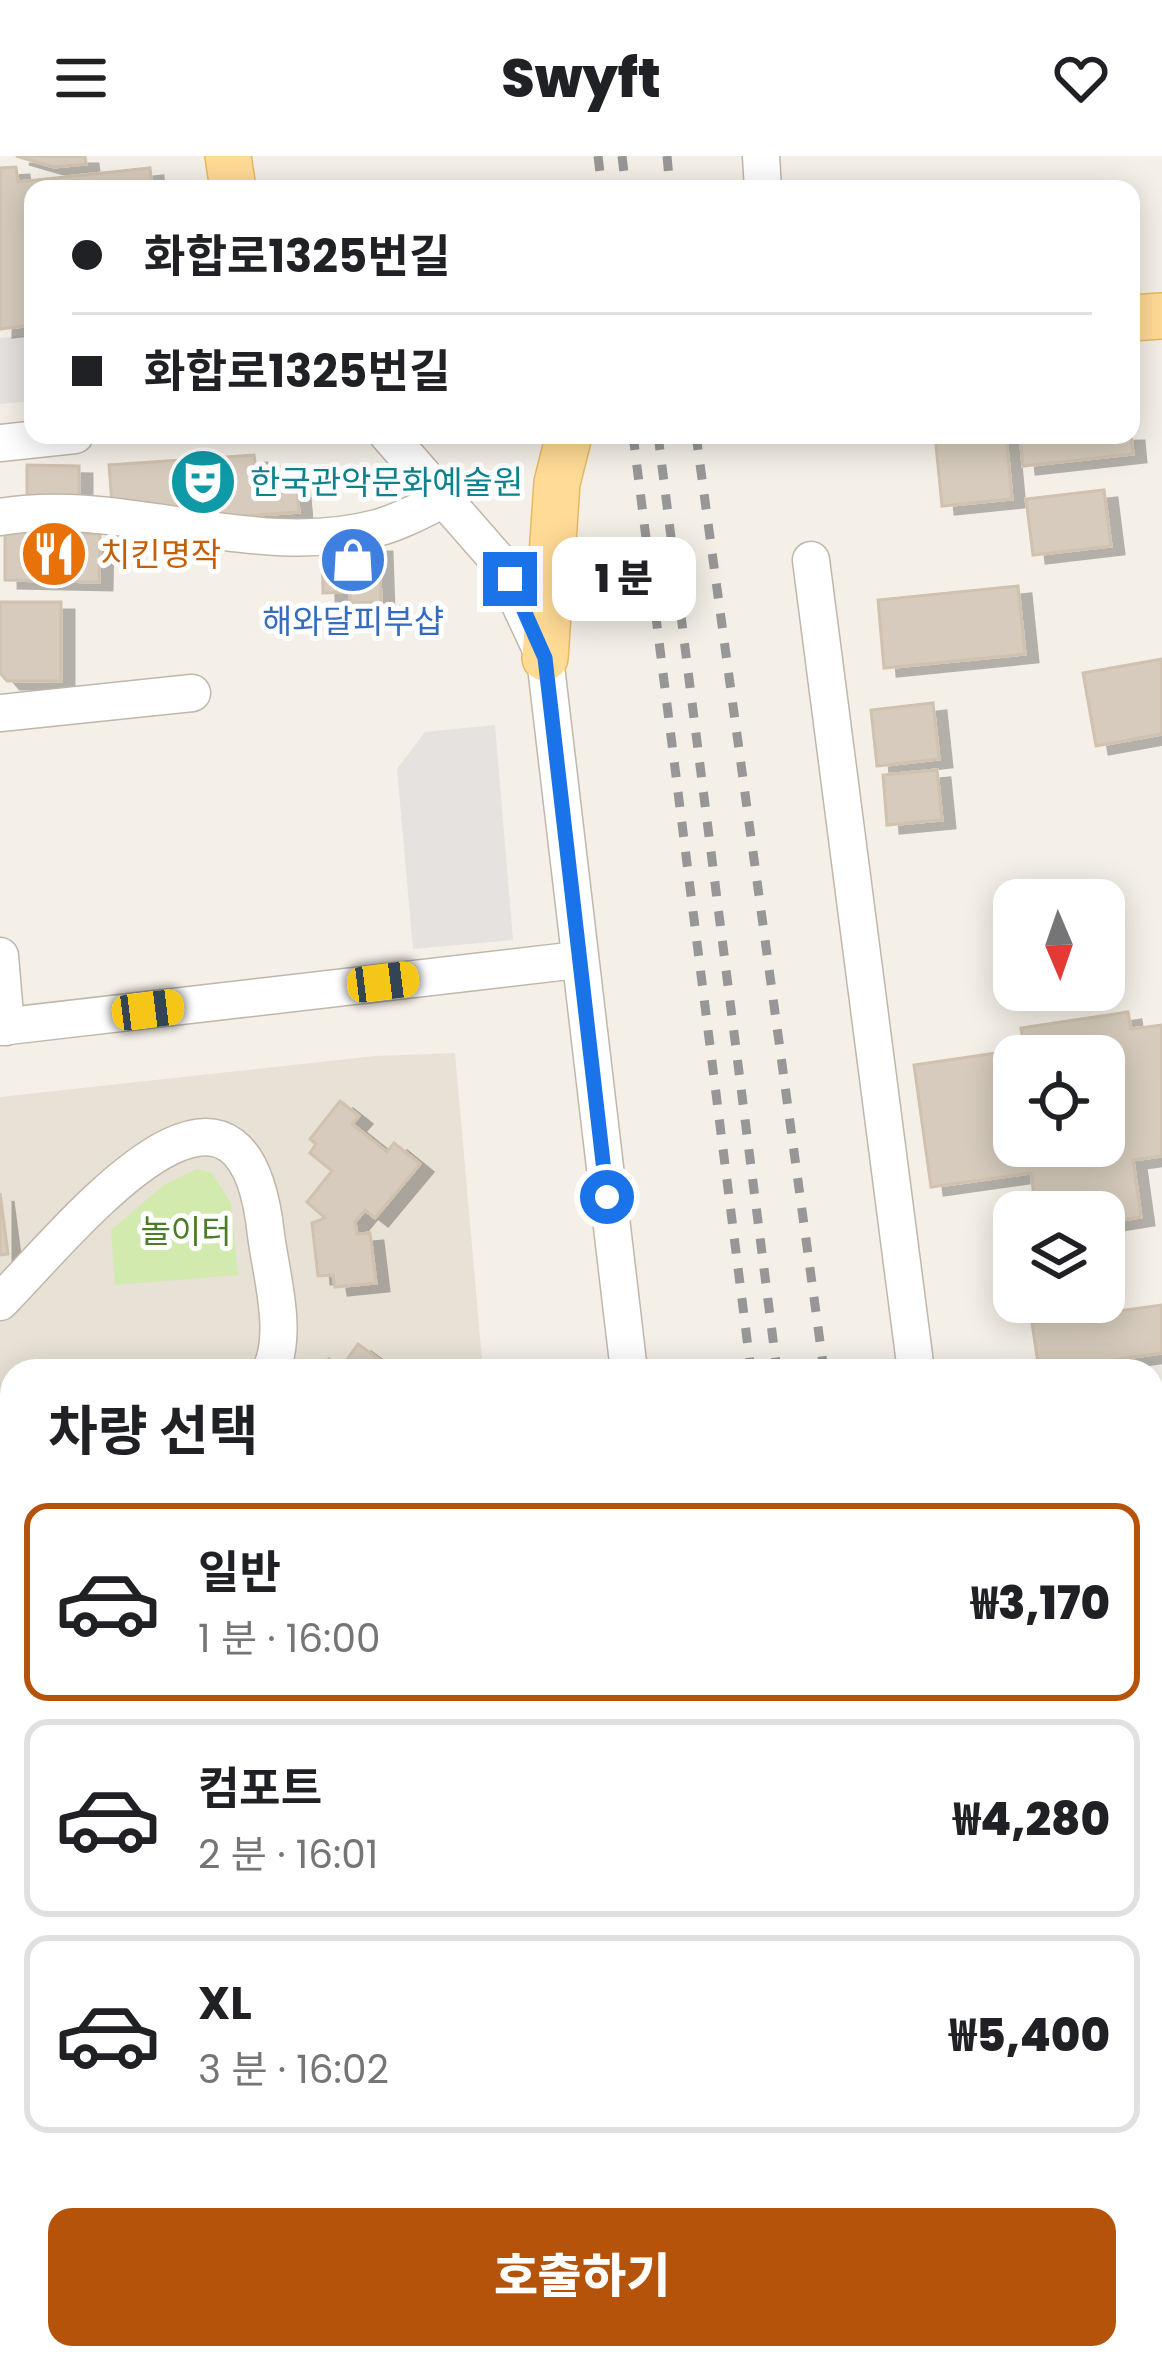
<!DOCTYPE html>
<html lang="ko">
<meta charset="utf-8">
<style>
:root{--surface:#fff;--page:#f6f6f6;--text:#202124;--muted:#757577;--line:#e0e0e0;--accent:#b45309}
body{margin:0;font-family:Poppins,"Noto Sans KR",sans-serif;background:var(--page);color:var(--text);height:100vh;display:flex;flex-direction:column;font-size:45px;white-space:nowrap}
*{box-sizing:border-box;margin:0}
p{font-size:39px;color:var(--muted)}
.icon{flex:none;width:66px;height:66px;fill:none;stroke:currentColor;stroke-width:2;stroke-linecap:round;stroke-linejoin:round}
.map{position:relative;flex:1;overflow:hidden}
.sheet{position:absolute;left:0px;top:1203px;width:1164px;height:1011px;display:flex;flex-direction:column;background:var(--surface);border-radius:36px 36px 0 0;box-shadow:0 6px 30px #0003}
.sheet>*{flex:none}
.top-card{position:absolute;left:24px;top:24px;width:1116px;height:264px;border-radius:24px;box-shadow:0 6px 30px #0003;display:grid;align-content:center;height:264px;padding:0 48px;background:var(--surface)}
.needle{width:78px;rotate:178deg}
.fabs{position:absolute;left:993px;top:723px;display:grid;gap:24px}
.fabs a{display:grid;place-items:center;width:132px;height:132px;border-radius:24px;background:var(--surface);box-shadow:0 6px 30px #0003;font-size:60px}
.end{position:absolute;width:54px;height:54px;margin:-27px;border:15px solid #1a73e8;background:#fff;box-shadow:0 0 0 6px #fff}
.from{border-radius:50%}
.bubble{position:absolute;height:84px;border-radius:24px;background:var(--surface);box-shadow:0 6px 30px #0003;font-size:39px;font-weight:800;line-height:84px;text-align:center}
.car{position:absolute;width:36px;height:72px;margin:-36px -18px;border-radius:15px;box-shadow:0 0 9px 3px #0007;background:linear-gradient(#f5c518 24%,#345 0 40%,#f5c518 0 76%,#345 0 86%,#f5c518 0)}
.top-card b{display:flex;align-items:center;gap:42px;height:114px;font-size:45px}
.top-card b+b{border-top:3px solid var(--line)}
.top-card i{width:30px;height:30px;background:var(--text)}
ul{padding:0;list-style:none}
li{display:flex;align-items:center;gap:36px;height:198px;margin:0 24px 18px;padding:0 24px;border:6px solid var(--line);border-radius:24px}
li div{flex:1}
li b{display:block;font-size:45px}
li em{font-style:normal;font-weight:800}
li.active{border-color:var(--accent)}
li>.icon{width:108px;height:108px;stroke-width:1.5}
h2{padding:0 48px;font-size:54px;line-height:144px}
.button{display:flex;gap:24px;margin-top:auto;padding:24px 48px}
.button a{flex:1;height:138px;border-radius:24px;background:var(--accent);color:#fff;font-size:48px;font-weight:800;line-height:138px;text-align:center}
header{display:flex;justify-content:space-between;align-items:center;height:156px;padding:0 48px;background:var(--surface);font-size:54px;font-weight:800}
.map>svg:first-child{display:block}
.residential{fill:#e8e1d5}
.green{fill:#d2eaae}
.parking{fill:#e5e2df}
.building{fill:#d6cbbc;stroke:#d1c2af;stroke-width:3;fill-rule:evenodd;filter:url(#shadow)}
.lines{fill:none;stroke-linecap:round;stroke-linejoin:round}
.minor-casing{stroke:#c0b7a9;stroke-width:39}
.major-casing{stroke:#e8b961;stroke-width:48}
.minor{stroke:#fff;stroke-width:36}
.major{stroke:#ffdb95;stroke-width:45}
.rail{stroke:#979797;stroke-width:9;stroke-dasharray:15 15;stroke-linecap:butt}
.route{stroke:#1a73e8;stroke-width:15}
.labels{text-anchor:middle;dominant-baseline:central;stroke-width:10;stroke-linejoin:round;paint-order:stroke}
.culture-label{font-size:33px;fill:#0d838f;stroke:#fff;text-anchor:start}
.food-label{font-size:33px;fill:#c56008;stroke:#fff;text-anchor:start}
.shop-label{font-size:33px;fill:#366cbe;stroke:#fff}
.park-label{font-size:33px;fill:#4b7c26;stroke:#fff}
</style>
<header><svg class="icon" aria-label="menu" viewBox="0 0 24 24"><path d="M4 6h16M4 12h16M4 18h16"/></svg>Swyft<svg class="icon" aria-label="heart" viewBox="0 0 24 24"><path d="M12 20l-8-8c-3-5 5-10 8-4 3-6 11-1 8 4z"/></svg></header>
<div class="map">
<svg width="1162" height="2212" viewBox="0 0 1162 2212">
<defs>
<filter id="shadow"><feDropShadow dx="13" dy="8" stdDeviation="0" flood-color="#0004"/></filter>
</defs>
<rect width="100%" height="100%" fill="#f4f0e7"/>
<path class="residential" d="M455,897L483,1215H12V1403L0,1404V941L375,900Z"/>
<g class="green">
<path d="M197,1013L212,1017L231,1048L238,1119L115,1129L111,1074L164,1029Z"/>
<path d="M12,1410V1848L0,1849V1411Z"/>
<path d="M12,1956V2202H246V2212H0V1959Z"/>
</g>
<g class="parking">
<path d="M33,179V245L0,248V182Z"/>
<path d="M495,569L513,784L413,793L397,613L425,576Z"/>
</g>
<g class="building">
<path d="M16,0H85L86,8L54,11Z"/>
<path d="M16,11L18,26L150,12L152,33H33V169L0,173V12Z"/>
<path d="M1131,277L1133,298L1023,310L1020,279Z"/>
<path d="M935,279H1006L1012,343L942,350Z"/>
<path d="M254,299L256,313L295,310L299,356L199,363L198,351L150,354L148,346L112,348L109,309Z"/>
<path d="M27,309L79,310V347L27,340Z"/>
<path d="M1104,334L1111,390L1033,399L1026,343Z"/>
<path d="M5,376L100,378L99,426L5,424Z"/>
<path d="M379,388L381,446L350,447V436L323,437L322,389Z"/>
<path d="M1018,430L1025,498L884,512L878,444Z"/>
<path d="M0,446H61V525H7L0,517Z"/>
<path d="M1162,503V578L1096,590L1083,517Z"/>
<path d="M933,547L939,603L877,610L871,554Z"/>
<path d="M937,614L942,664L887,669L883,619Z"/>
<path d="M1128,856L1131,873L1162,869V1000L1133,1004L1141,1061L1104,1067V1056H1036L1031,1017L931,1031L914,909L1024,893L1021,872ZM1014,900H1104V990H1014Z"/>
<path d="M340,945L359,960L352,968L387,996L394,987L420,1008L375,1062L365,1054L355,1066L357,1078L370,1077L376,1127L335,1131L333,1119L318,1120L312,1067L325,1062L307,1046L332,1015L310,997L316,988L310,983Z"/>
<path d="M0,1037L8,1098L0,1099Z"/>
<path d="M1162,1149V1197L1039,1214L1032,1167Z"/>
<path d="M358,1188L381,1205L375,1215H321L329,1203L341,1212Z"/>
<path d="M12,1320V1396L0,1398V1322Z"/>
<path d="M1162,1449V1553L1152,1555V1451Z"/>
<path d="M1162,1673V1740L1152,1741V1674Z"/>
<path d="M1162,1870V1916L1152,1918V1871Z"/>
<path d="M1162,1929V1975H1156L1152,1931Z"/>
<path d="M1053,2202H1145L1147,2212H1055Z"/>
</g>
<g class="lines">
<g class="minor-casing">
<g id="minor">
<path d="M761,0L763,33"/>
<path d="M388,279L501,408L545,502L629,1215"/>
<path d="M0,287L75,279"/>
<path d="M0,361C124,340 253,405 377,372C400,366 422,354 444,343"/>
<path d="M811,404L916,1215"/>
<path d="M0,557L192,537"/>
<path d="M0,800L6,871"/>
<path d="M0,871L577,804"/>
<path d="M0,1146C66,1080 242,853 266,1079C271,1118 289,1179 270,1215"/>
<path d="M0,1906L12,1905"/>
<path d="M755,2202L757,2212"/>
</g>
</g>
<g class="major-casing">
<g id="major">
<path d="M228,0L233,33"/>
<path d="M1131,162L1162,160"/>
<path d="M545,502L557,327L569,279"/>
</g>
</g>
<use href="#minor" class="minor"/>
<use href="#major" class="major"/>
<g class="rail">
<path d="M598,0L602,33"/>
<path d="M622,0L626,33"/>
<path d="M667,0L670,33"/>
<path d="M633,279L751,1215"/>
<path d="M658,279L777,1215"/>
<path d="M696,279L824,1215"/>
<path d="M881,2202L883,2212"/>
<path d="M905,2202L906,2212"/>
<path d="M968,2202L969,2212"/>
</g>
</g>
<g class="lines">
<path class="route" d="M510,423L545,502L607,1041"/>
</g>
<defs>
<g id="theatre-disc" transform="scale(3.45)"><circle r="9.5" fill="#0f9aa8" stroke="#fff"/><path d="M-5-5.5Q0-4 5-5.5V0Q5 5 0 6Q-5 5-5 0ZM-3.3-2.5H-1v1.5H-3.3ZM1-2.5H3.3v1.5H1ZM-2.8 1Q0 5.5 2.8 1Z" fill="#fff"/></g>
<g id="restaurant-disc" transform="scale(3.45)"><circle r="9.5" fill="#e8710a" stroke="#fff"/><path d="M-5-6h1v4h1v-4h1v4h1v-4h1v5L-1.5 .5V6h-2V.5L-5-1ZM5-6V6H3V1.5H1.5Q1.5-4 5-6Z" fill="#fff"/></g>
<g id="shop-disc" transform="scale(3.45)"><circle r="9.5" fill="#3f7fe0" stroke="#fff"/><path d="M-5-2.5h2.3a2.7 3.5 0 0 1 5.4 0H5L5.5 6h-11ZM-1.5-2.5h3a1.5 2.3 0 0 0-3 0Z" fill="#fff"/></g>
</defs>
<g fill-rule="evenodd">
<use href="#theatre-disc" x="203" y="326"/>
<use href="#restaurant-disc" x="54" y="398"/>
<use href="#shop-disc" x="353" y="404"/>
</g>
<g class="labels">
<g class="culture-label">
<text x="250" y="326">한국관악문화예술원</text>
</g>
<g class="food-label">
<text x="100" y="398">치킨명작</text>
</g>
<g class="shop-label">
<text x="353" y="465">해와달피부샵</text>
</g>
<g class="park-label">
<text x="186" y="1075">놀이터</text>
</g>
</g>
</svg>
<div class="fabs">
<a><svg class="needle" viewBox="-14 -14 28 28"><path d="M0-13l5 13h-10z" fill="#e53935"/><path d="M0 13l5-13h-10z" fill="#757577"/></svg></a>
<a><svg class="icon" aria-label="locate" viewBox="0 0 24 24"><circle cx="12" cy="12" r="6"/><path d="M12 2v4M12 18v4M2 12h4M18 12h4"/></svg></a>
<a><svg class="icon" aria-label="layers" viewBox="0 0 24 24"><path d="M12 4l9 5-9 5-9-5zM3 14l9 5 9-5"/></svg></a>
</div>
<i class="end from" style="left:607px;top:1041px"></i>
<i class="end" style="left:510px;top:423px"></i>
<div class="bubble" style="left:552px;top:381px;width:144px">1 분</div>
<i class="car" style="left:383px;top:826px;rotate:83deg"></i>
<i class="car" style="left:148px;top:854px;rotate:83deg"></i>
<div class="top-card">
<b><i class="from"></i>화합로1325번길</b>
<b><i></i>화합로1325번길</b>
</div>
<section class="sheet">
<h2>차량 선택</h2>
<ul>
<li class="active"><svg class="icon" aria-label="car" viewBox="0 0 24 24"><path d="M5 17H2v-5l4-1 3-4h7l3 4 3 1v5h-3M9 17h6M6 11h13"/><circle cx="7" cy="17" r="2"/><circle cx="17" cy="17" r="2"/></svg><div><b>일반</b><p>1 분 · 16:00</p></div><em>₩3,170</em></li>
<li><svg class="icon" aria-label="car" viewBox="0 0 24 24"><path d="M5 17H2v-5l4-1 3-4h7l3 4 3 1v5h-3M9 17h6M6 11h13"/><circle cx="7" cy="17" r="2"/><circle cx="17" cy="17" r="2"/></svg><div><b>컴포트</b><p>2 분 · 16:01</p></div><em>₩4,280</em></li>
<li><svg class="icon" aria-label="car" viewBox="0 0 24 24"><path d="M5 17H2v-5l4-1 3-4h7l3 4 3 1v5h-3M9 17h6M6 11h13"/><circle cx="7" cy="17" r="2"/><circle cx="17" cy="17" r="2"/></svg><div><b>XL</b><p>3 분 · 16:02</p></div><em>₩5,400</em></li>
</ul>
<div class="button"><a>호출하기</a></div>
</section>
</div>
